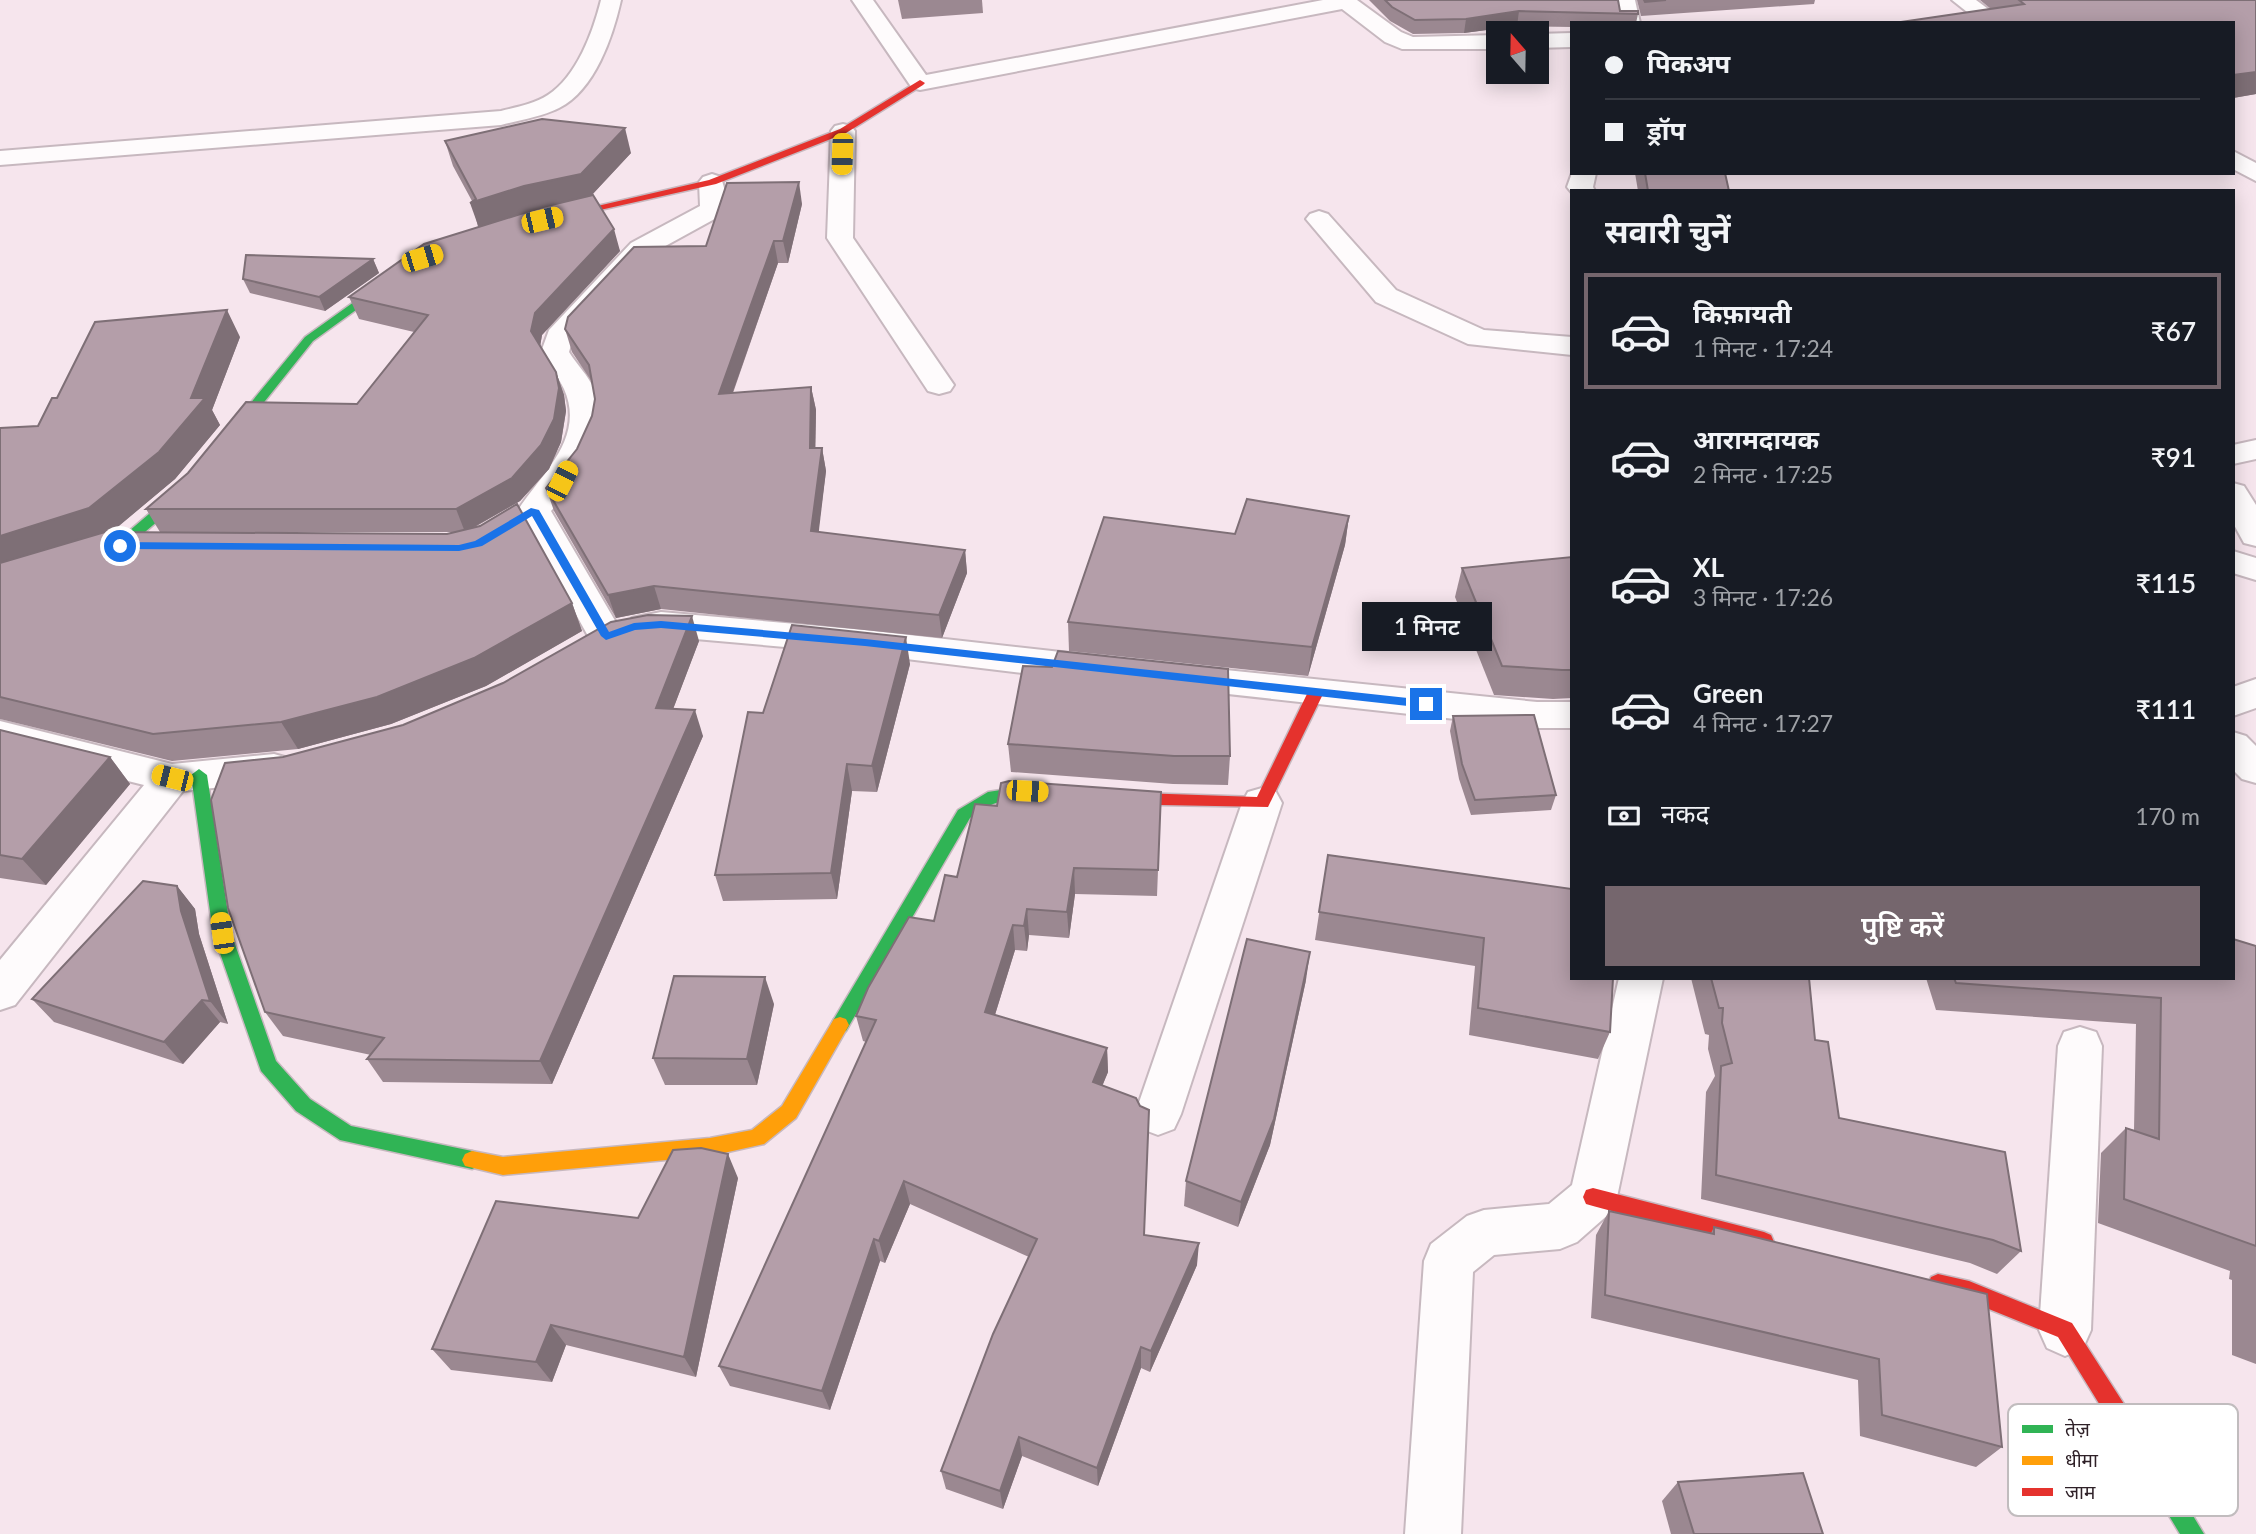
<!DOCTYPE html>
<html lang="hi">
<meta charset="utf-8">
<style>
:root{--surface:#171b24;--page:#20242c;--text:#f1f3f6;--muted:#9ea1a6;--line:#363941;--accent:#75666d}
body{margin:0;font-family:Lato,"Noto Sans Devanagari",sans-serif;background:var(--page);color:var(--text);height:100vh;display:flex;flex-direction:column;font-size:26px;white-space:nowrap}
*{box-sizing:border-box;margin:0}
p{font-size:23px;color:var(--muted)}
.icon{flex:none;width:38px;height:38px;fill:none;stroke:currentColor;stroke-width:2;stroke-linecap:round;stroke-linejoin:round}
.map{position:relative;flex:1;overflow:hidden}
.drawer{position:absolute;left:1570px;top:189px;width:665px;height:791px;display:flex;flex-direction:column;background:var(--surface);border-radius:0px;box-shadow:0 4px 18px #0003}
.drawer>*{flex:none}
.guide{position:absolute;left:1570px;top:21px;width:665px;height:154px;border-radius:0px;box-shadow:0 4px 18px #0003;display:grid;align-content:center;height:154px;padding:0 35px;background:var(--surface)}
.needle{width:46px;rotate:340deg}
.buttons{position:absolute;left:1486px;top:21px;display:grid;gap:14px}
.buttons a{display:grid;place-items:center;width:63px;height:63px;border-radius:0px;background:var(--surface);box-shadow:0 4px 18px #0003;font-size:35px}
.end{position:absolute;width:32px;height:32px;margin:-16px;border:9px solid #1a73e8;background:#fff;box-shadow:0 0 0 4px #fff}
.from{border-radius:50%}
.bubble{position:absolute;height:49px;border-radius:0px;background:var(--surface);box-shadow:0 4px 18px #0003;font-size:23px;font-weight:600;line-height:49px;text-align:center}
.car{position:absolute;width:21px;height:42px;margin:-21px -10px;border-radius:9px;box-shadow:0 0 5px 2px #0007;background:linear-gradient(#f5c518 24%,#345 0 40%,#f5c518 0 76%,#345 0 86%,#f5c518 0)}
.guide b{display:flex;align-items:center;gap:24px;height:66px;font-size:26px}
.guide b+b{border-top:2px solid var(--line)}
.guide i{width:18px;height:18px;background:var(--text)}
ul{padding:0;list-style:none}
li{display:flex;align-items:center;gap:21px;height:116px;margin:0 14px 10px;padding:0 21px;border:4px solid transparent;border-radius:0px}
li div{flex:1}
li b{display:block;font-size:26px}
li em{font-style:normal;font-weight:600}
li.on{border-color:var(--accent)}
li>.icon{width:63px;height:63px;stroke-width:1.5}
h2{padding:0 35px;font-size:32px;line-height:84px}
.pay{display:flex;align-items:center;gap:18px;height:77px;padding:0 35px;font-size:26px}
.pay p{margin-inline-start:auto}
.primary-button{display:flex;gap:14px;margin-top:auto;padding:14px 35px}
.primary-button a{flex:1;height:80px;border-radius:0px;background:var(--accent);color:#fff;font-size:28px;font-weight:600;line-height:80px;text-align:center}
.map>svg:first-child{display:block}
.lines{fill:none;stroke-linecap:round;stroke-linejoin:round}
.street-casing{stroke:#c7b8bf;stroke-width:4}
.fast-casing{stroke:#c7b8bf;stroke-width:3}
.slow-casing{stroke:#c7b8bf;stroke-width:3}
.jam-casing{stroke:#c7b8bf;stroke-width:3}
.street{fill:#fefbfc;fill-rule:evenodd}
.fast{fill:#30b455;fill-rule:evenodd}
.slow{fill:#ff9f0a;fill-rule:evenodd}
.jam{fill:#e5322d;fill-rule:evenodd}
.wall{fill:#9b8891;fill-rule:evenodd}
.shaded-wall{fill:#7e6f76}
.building{fill:#b49ea9;stroke:#7e6f76;stroke-width:2}
.route{fill:#1a73e8}
.key{fill:#fff;stroke:#c1bcbe;stroke-width:2}
.key-label{font-size:19px;fill:#2f2128}
</style>
<div class="map">
<svg width="2256" height="1534" viewBox="0 0 2256 1534">
<rect width="100%" height="100%" fill="#f6e5ed"/>
<g class="lines">
<g class="street-casing">
<g id="street">
<path d="M601,0H621C613,36 595,90 559,108C541,117 520,120 501,125L0,165V151L501,111C517,107 534,104 548,95C577,76 593,32 601,0Z"/>
<path d="M852,0H873L926,75L1323,0H1357L1401,32L1413,37L1498,35V49H1402L1385,42L1342,9L920,90L912,88Z"/>
<path d="M1615,0H1635L1640,23H1618Z"/>
<path d="M1952,0H1976L2007,23H1981Z"/>
<path d="M1572,33V47L1536,48V34Z"/>
<path d="M843,124L851,126L855,131L853,238L954,385L950,391L939,394L928,391L827,238L831,131L835,126Z"/>
<path d="M2233,151L2256,163V181L2233,169Z"/>
<path d="M1572,173H1596L1593,187L1595,191L1572,193L1567,187Z"/>
<path d="M712,174L721,177L728,202L720,216L649,255L573,338L569,352C577,365 588,375 594,389C614,432 579,481 551,511L624,636L619,645L606,648L593,645L518,510C541,474 586,438 564,389C558,376 548,365 541,352L549,330L631,243L700,206L699,182L703,177Z"/>
<path d="M1319,211L1328,214L1396,290L1484,330L1572,337V355L1468,344L1376,302L1306,219L1310,214Z"/>
<path d="M2256,440V459L2233,464V445Z"/>
<path d="M2233,483L2244,486L2256,505V546L2244,543L2233,523Z"/>
<path d="M2233,551L2256,558V580L2233,573Z"/>
<path d="M661,612L865,630L1106,657L1119,661L1124,670L1119,679L1106,683L865,654L661,636L644,638L632,634L626,626L632,618Z"/>
<path d="M1177,665L1537,702H1572V728H1537L1164,687L1159,678L1164,669Z"/>
<path d="M2256,679V708L2233,716V687Z"/>
<path d="M0,721L172,764L274,754L288,758L293,768L288,778L274,782L183,791L15,1005L0,1010V960L144,785L0,749Z"/>
<path d="M2233,732L2246,736L2256,746V783L2242,779L2233,770Z"/>
<path d="M1262,788L1276,792L1282,803L1181,1114L1174,1129L1158,1135L1142,1129L1135,1114L1242,803L1248,792Z"/>
<path d="M1619,978H1663L1617,1197L1610,1213L1577,1242L1560,1249L1494,1255L1473,1272L1461,1534H1405L1424,1261L1431,1244L1467,1216L1484,1210L1549,1204L1572,1185Z"/>
<path d="M2080,1027L2096,1032L2102,1046L2091,1330L2083,1348L2065,1356L2047,1348L2039,1330L2058,1046L2064,1032Z"/>
</g>
</g>
<g class="fast-casing">
<g id="fast">
<path d="M393,274L403,276L313,341L193,491L125,549L0,589V579L115,543L183,485L305,337Z"/>
<path d="M199,769L207,775L231,933L276,1061L310,1099L351,1126L472,1151L479,1154L482,1160L479,1166L472,1169L340,1140L296,1111L261,1071L213,933L191,775Z"/>
<path d="M1026,786L1056,789L1058,793L1056,797C1047,800 1037,798 1027,798C1005,798 988,804 970,818L846,1031L840,1033L834,1031L831,1025L834,1019L958,810L988,792Z"/>
<path d="M2143,1443L2151,1446L2204,1534H2180L2132,1454L2135,1446Z"/>
</g>
</g>
<g class="slow-casing">
<path id="slow" d="M840,1017L846,1019L849,1025L796,1118L764,1144L710,1156L503,1175L465,1166L462,1160L465,1154L472,1151L503,1157L710,1138L752,1130L782,1106L834,1019Z"/>
</g>
<g class="jam-casing">
<g id="jam">
<path d="M920,80L925,83L923,85L846,133L716,184L551,221L546,218L709,180L840,129Z"/>
<path d="M1315,689L1323,694L1268,807L1110,804L1104,802L1102,798L1104,794L1110,792L1257,797L1307,694Z"/>
<path d="M1593,1188L1764,1232L1771,1235L1774,1242L1771,1249L1764,1252L1593,1206L1586,1204L1583,1197L1586,1190Z"/>
<path d="M1938,1274L1969,1281L2072,1323L2151,1446L2154,1454L2151,1462L2143,1465L2135,1462L2058,1337L1969,1301L1931,1291L1928,1284L1931,1277Z"/>
</g>
</g>
<use href="#street" class="street"/>
<use href="#fast" class="fast"/>
<use href="#slow" class="slow"/>
<use href="#jam" class="jam"/>
</g>
<g class="wall">
<path d="M898,0H982L983,13L902,19Z"/>
<path d="M1369,0H1618L1620,11L1638,14L1636,23H1572V27L1517,26L1464,33L1413,34L1390,21Z"/>
<path d="M1637,0H1815L1814,4L1641,16Z"/>
<path d="M1980,0H2256V94L2233,98V23L1991,9Z"/>
<path d="M445,141L631,153L591,196L620,251L542,335L540,346L556,372L564,395L566,411L561,442L549,469L520,501L475,527L572,603L582,631L486,686L391,724L298,749L172,761L0,719V428L38,426L57,398L240,337L212,410L220,425L175,479L111,532H160L146,509L357,404L414,332L359,319L349,297L478,227L472,201L453,166ZM168,532H454L447,534Z"/>
<path d="M1635,173H1725L1729,191H1638Z"/>
<path d="M802,204L788,263H778L733,393L811,387L816,410L815,448H822L826,471L818,532L965,550L967,573L942,638L661,609L616,618L554,511L546,488L577,449L592,416L595,399L592,382L572,352L565,329L706,246Z"/>
<path d="M373,259L379,273L325,311L250,293L243,279Z"/>
<path d="M1349,516L1345,545L1308,676L1069,651L1068,622L1235,534Z"/>
<path d="M1572,557V698L1553,699L1494,695L1455,597L1462,568Z"/>
<path d="M699,641L673,709L703,736L552,1084L383,1082L367,1059L371,1055L283,1036L265,1012L283,757L403,725Z"/>
<path d="M910,664L877,792L852,791L837,899L723,901L715,875L763,713Z"/>
<path d="M1453,716L1556,795L1551,810L1471,815L1459,779L1450,731Z"/>
<path d="M0,730L110,757L130,784L46,885L0,878Z"/>
<path d="M1008,744L1230,756L1228,785L1173,784L1011,772Z"/>
<path d="M1161,792L1157,896L1075,894L1069,938L1029,935L1027,951L1015,950L995,1015L1107,1048L1108,1072L1102,1086L1144,1235L1197,1265L1150,1372L1141,1368L1098,1486L1022,1456L1003,1509L946,1489L941,1471L1029,1257L910,1204L885,1263L880,1261L830,1410L730,1386L719,1366L866,1042L863,1041L856,1016L934,921L957,877L997,806Z"/>
<path d="M1328,855L1572,889L1610,1032L1598,1059L1469,1035L1475,966L1315,940Z"/>
<path d="M177,886L195,909L199,934L228,1024L220,1022L183,1064L54,1022L32,999Z"/>
<path d="M2256,946V1364L2232,1355V1280L2229,1279L2230,1271L2098,1223L2101,1153L2126,1128L2134,1130L2136,1024L1936,1010L1926,978H2233Z"/>
<path d="M1691,978H1809L1815,1040L1839,1118L2021,1251L1997,1274L1970,1263L1701,1199L1706,1092L1715,1076L1708,1049L1709,1035L1705,1034Z"/>
<path d="M1306,980L1270,1145L1238,1227L1184,1206L1186,1181Z"/>
<path d="M774,1004L757,1085H665L653,1058Z"/>
<path d="M738,1178L696,1377L566,1345L552,1382L451,1370L432,1349L638,1218Z"/>
<path d="M1609,1211L1711,1233L1714,1227L2002,1447L1976,1467L1860,1436L1858,1380L1591,1318L1596,1235Z"/>
<path d="M1678,1482L1823,1534H1671L1662,1501Z"/>
</g>
<g class="shaded-wall">
<path d="M1519,11L1517,26L1464,33L1466,19Z"/>
<path d="M2256,72V94L2233,98V75Z"/>
<path d="M625,128L631,153L588,199L479,228L470,203Z"/>
<path d="M799,182L802,204L788,263L783,241Z"/>
<path d="M614,229L620,251L542,335L539,353L531,331L535,313Z"/>
<path d="M774,241L778,263L724,417L719,394Z"/>
<path d="M373,259L379,273L325,311L319,297Z"/>
<path d="M227,310L240,337L212,410L220,425L175,479L107,536L0,570V536L191,398Z"/>
<path d="M556,372L564,395L566,411L561,442L549,469L520,501L465,532L456,509Z"/>
<path d="M811,387L816,410L815,471L810,448Z"/>
<path d="M822,448L826,471L816,555L811,531Z"/>
<path d="M1349,516L1345,545L1308,676L1312,647Z"/>
<path d="M965,550L967,573L942,638L939,615Z"/>
<path d="M654,586L661,609L616,618L608,595Z"/>
<path d="M572,603L582,631L486,686L391,724L298,749L281,722Z"/>
<path d="M692,616L699,641L664,733L656,708Z"/>
<path d="M906,637L910,664L877,792L872,766Z"/>
<path d="M695,710L703,736L552,1084L540,1061Z"/>
<path d="M110,757L130,784L46,885L22,859Z"/>
<path d="M847,764L852,791L837,899L831,873Z"/>
<path d="M1074,868L1075,894L1069,938L1067,912Z"/>
<path d="M177,886L195,909L199,934L228,1024L210,1001L181,911Z"/>
<path d="M1027,909L1029,935L1027,951L1024,926Z"/>
<path d="M1013,925L1015,950L988,1037L985,1012Z"/>
<path d="M1310,952L1306,980L1270,1145L1238,1227L1241,1202Z"/>
<path d="M765,977L774,1004L757,1085L747,1059Z"/>
<path d="M202,1000L220,1022L183,1064L164,1042Z"/>
<path d="M1107,1048L1108,1072L1094,1106L1093,1082Z"/>
<path d="M728,1154L738,1178L696,1377L684,1357Z"/>
<path d="M904,1181L910,1204L885,1263L879,1241Z"/>
<path d="M874,1239L880,1261L830,1410L822,1391Z"/>
<path d="M1199,1243L1197,1265L1150,1372L1151,1351Z"/>
<path d="M551,1325L566,1345L552,1382L536,1362Z"/>
<path d="M1141,1347V1368L1098,1486L1097,1468Z"/>
<path d="M1019,1437L1022,1456L1003,1509L1000,1491Z"/>
</g>
<g class="building">
<path d="M1385,0H1618L1620,11H1638V14L1519,11L1466,19L1415,20L1392,7Z"/>
<path d="M1644,0H1666L1645,2Z"/>
<path d="M2019,0H2256V72L2233,75V23H1894L2024,4Z"/>
<path d="M542,119L625,128L581,174L524,186L470,203L476,199L445,141Z"/>
<path d="M1645,173H1725L1729,191H1648Z"/>
<path d="M799,182L783,241H774L719,394L811,387L810,448H822L811,531L965,550L939,615L654,586L608,595L546,488L577,449L592,416L595,399L589,365L565,329L568,317L634,247L706,246L727,183Z"/>
<path d="M593,195L614,229L535,313L531,331L556,372L559,388L554,419L541,445L512,478L456,509H146L188,473L246,402L357,404L428,315L349,297L424,244L543,207Z"/>
<path d="M246,255L373,259L319,297L243,279Z"/>
<path d="M227,310L191,398H205L159,452L89,508L0,536V428L38,426L52,398H57L95,322Z"/>
<path d="M1247,499L1349,516L1312,647L1068,622L1104,517L1235,534Z"/>
<path d="M517,504L572,603L474,658L377,697L281,722L153,734L0,697V563L105,532L447,534L480,526Z"/>
<path d="M1572,557V670H1562L1502,666L1462,568Z"/>
<path d="M648,615L692,616L656,708L695,710L540,1061L367,1059L384,1038L265,1012L228,908L211,800L225,763L283,757L403,725L503,683L611,622Z"/>
<path d="M792,625L906,637L872,766L847,764L831,873L715,875L748,712L763,713Z"/>
<path d="M1058,651L1228,669L1230,756H1174L1008,744L1023,666L1052,667Z"/>
<path d="M1534,715L1556,795L1475,800L1462,764L1453,716Z"/>
<path d="M0,730L110,757L22,859L0,855Z"/>
<path d="M1009,781L1161,792L1158,870L1074,868L1067,912L1027,909L1024,926L1013,925L985,1012L1107,1048L1093,1082L1136,1098L1140,1106L1149,1110L1144,1235L1199,1243L1151,1351L1141,1347L1097,1468L1019,1437L1000,1491L941,1471L993,1334L1037,1239L904,1181L879,1241L874,1239L822,1391L719,1366L876,1020L856,1016L868,988L909,917L934,921L945,875L957,877L975,804L997,806L1001,783Z"/>
<path d="M1328,855L1572,889V978H1613L1610,1032L1478,1008L1484,938L1319,912Z"/>
<path d="M143,881L177,886L181,911L210,1001L202,1000L164,1042L32,999Z"/>
<path d="M1247,939L1310,952L1274,1119L1241,1202L1186,1181Z"/>
<path d="M2233,939L2256,946V1246L2124,1199L2126,1128L2159,1139L2161,998L1956,983L1954,978H2233Z"/>
<path d="M674,976L765,977L747,1059L653,1058Z"/>
<path d="M1711,978H1809L1815,1040L1828,1042L1839,1118L2005,1152L2021,1251L1993,1240L1716,1175L1721,1066L1732,1063L1722,1023L1723,1008H1719Z"/>
<path d="M701,1148L728,1154L684,1357L551,1325L536,1362L432,1349L496,1201L638,1218L673,1150Z"/>
<path d="M1609,1211L1714,1234V1227L1987,1294L2002,1447L1882,1415L1879,1359L1605,1295Z"/>
<path d="M1803,1473L1823,1534H1694L1678,1482Z"/>
</g>
<path class="route" d="M531,508L539,510L609,632L634,623L661,621L865,639L1426,700L1432,704L1426,708L865,646L661,628L635,630L606,640L601,636L532,516L482,546L459,551L120,549L115,546L120,542L459,545L475,541Z"/>
<rect x="2008" y="1404" width="230" height="112" rx="10" class="key"/>
<rect x="2022" y="1425" width="31" height="8" fill="#30b455"/>
<rect x="2022" y="1456" width="31" height="9" fill="#ff9f0a"/>
<rect x="2022" y="1488" width="31" height="8" fill="#e5322d"/>
<g class="key-label">
<text x="2065" y="1436">तेज़</text>
<text x="2065" y="1467">धीमा</text>
<text x="2065" y="1499">जाम</text>
</g>
</svg>
<div class="buttons">
<a><svg class="needle" viewBox="-14 -14 28 28"><path d="M0-13l5 13h-10z" fill="#e53935"/><path d="M0 13l5-13h-10z" fill="#9ea1a6"/></svg></a>
</div>
<i class="end from" style="left:120px;top:546px"></i>
<i class="end" style="left:1426px;top:704px"></i>
<div class="bubble" style="left:1362px;top:602px;width:130px">1 मिनट</div>
<i class="car" style="left:842px;top:154px;rotate:182deg"></i>
<i class="car" style="left:542px;top:220px;rotate:77deg"></i>
<i class="car" style="left:422px;top:258px;rotate:73deg"></i>
<i class="car" style="left:562px;top:481px;rotate:27deg"></i>
<i class="car" style="left:172px;top:778px;rotate:284deg"></i>
<i class="car" style="left:1027px;top:791px;rotate:93deg"></i>
<i class="car" style="left:222px;top:933px;rotate:352deg"></i>
<div class="guide">
<b><i class="from"></i>पिकअप</b>
<b><i></i>ड्रॉप</b>
</div>
<section class="drawer">
<h2>सवारी चुनें</h2>
<ul>
<li class="on"><svg class="icon" aria-label="car" viewBox="0 0 24 24"><path d="M5 17H2v-5l4-1 3-4h7l3 4 3 1v5h-3M9 17h6M6 11h13"/><circle cx="7" cy="17" r="2"/><circle cx="17" cy="17" r="2"/></svg><div><b>किफ़ायती</b><p>1 मिनट · 17:24</p></div><em>₹67</em></li>
<li><svg class="icon" aria-label="car" viewBox="0 0 24 24"><path d="M5 17H2v-5l4-1 3-4h7l3 4 3 1v5h-3M9 17h6M6 11h13"/><circle cx="7" cy="17" r="2"/><circle cx="17" cy="17" r="2"/></svg><div><b>आरामदायक</b><p>2 मिनट · 17:25</p></div><em>₹91</em></li>
<li><svg class="icon" aria-label="car" viewBox="0 0 24 24"><path d="M5 17H2v-5l4-1 3-4h7l3 4 3 1v5h-3M9 17h6M6 11h13"/><circle cx="7" cy="17" r="2"/><circle cx="17" cy="17" r="2"/></svg><div><b>XL</b><p>3 मिनट · 17:26</p></div><em>₹115</em></li>
<li><svg class="icon" aria-label="car" viewBox="0 0 24 24"><path d="M5 17H2v-5l4-1 3-4h7l3 4 3 1v5h-3M9 17h6M6 11h13"/><circle cx="7" cy="17" r="2"/><circle cx="17" cy="17" r="2"/></svg><div><b>Green</b><p>4 मिनट · 17:27</p></div><em>₹111</em></li>
</ul>
<div class="pay"><svg class="icon" aria-label="cash" viewBox="0 0 24 24"><path d="M3 7h18v10H3z"/><circle cx="12" cy="12" r="2"/></svg>नकद<p>170 m</p></div>
<div class="primary-button"><a>पुष्टि करें</a></div>
</section>
</div>
